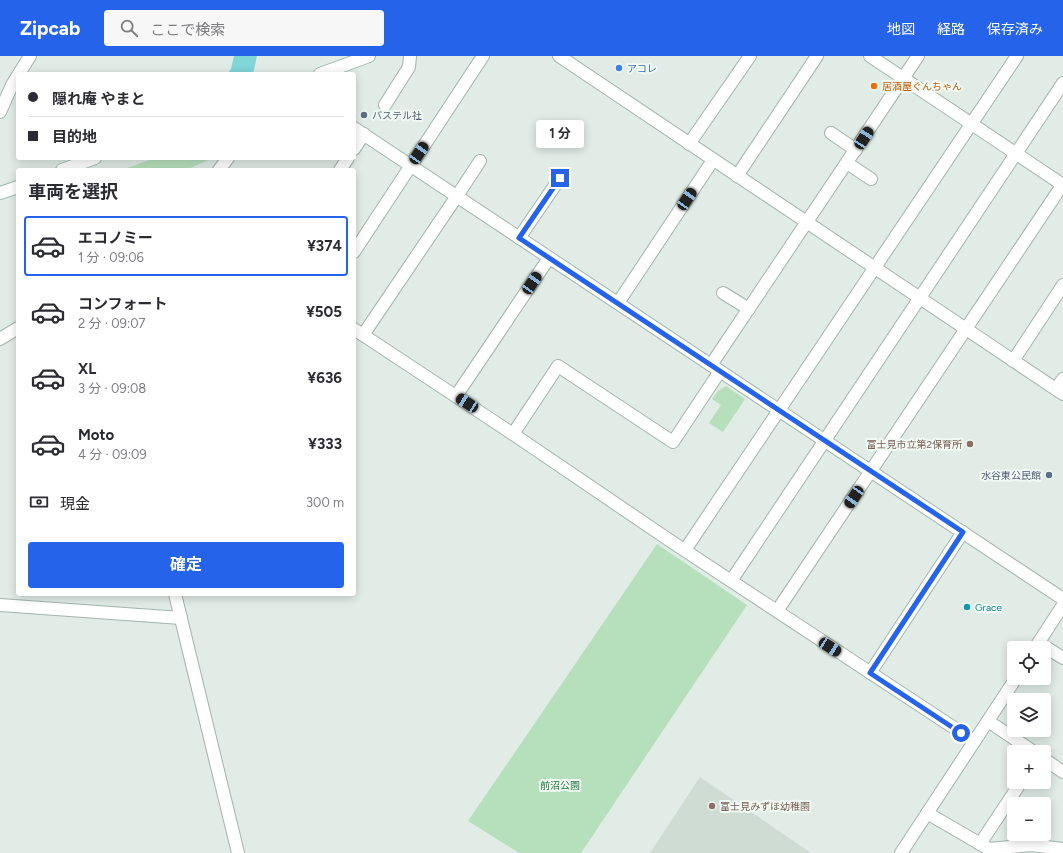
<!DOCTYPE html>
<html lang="ja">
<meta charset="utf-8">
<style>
:root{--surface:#fff;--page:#f7f7f7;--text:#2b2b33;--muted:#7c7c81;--line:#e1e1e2;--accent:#2563eb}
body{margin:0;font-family:Figtree,"Noto Sans JP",sans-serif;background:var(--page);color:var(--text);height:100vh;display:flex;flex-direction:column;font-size:15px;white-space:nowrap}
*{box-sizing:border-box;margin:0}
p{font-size:13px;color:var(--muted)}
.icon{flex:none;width:22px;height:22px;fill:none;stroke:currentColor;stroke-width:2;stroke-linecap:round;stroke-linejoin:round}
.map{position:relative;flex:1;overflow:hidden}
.details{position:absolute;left:16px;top:112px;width:340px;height:428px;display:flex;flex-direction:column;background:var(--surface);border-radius:4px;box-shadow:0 2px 10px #0003}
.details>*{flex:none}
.top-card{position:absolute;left:16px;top:16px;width:340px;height:88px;border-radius:4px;box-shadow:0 2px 10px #0003;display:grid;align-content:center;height:88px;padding:0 12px;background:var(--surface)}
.tools{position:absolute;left:1007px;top:585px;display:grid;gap:8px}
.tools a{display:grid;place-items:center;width:44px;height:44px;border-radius:4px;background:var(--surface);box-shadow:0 2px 10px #0003;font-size:20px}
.end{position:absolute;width:18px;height:18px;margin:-9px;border:5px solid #2563eb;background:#fff;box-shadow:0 0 0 2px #fff}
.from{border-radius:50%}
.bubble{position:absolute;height:28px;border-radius:4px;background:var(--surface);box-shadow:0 2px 10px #0003;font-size:13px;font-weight:700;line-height:28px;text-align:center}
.car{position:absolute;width:12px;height:24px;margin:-12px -6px;border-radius:5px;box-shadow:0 0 3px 1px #0007;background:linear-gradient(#222 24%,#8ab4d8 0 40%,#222 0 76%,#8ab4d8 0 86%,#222 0)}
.top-card b{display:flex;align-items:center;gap:14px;height:38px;font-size:15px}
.top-card b+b{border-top:1px solid var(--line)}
.top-card i{width:10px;height:10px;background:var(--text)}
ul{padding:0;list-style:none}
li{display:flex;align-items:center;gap:12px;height:60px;margin:0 8px 6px;padding:0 4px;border:2px solid transparent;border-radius:4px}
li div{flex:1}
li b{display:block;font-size:15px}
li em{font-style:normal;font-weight:700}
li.on{border-color:var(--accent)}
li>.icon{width:36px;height:36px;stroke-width:1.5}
h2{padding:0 12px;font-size:18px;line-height:48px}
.pay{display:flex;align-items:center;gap:10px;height:44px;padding:0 12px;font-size:15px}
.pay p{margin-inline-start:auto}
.button{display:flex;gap:8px;margin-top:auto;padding:8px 12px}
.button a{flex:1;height:46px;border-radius:4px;background:var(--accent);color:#fff;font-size:16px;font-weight:700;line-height:46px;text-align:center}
header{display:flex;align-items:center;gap:24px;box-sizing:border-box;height:56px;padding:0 20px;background:var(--accent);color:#fff}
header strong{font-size:19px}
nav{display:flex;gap:22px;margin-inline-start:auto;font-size:14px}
.search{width:280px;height:36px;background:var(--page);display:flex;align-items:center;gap:10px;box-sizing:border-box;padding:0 14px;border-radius:4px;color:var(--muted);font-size:15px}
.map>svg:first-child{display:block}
.built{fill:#cedcd4}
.green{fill:#b6e0bc}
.water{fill:#81d6d8}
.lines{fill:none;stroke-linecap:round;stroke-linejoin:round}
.service-casing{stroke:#a2b4ac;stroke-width:14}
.minor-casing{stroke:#a2b4ac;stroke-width:14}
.tertiary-casing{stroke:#a2b4ac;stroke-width:14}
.secondary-casing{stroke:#a0bcae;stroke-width:14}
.service{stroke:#fff;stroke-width:12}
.minor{stroke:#fff;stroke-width:12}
.tertiary{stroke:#fff;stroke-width:12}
.secondary{stroke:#fff;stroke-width:12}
.route{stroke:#2563eb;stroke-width:5}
.shop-dot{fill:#3f7fe0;stroke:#f0f9f3;stroke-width:1.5}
.food-dot{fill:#e8710a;stroke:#f0f9f3;stroke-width:1.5}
.service-dot{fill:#5c6f8a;stroke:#f0f9f3;stroke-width:1.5}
.education-dot{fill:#8d6e63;stroke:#f0f9f3;stroke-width:1.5}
.culture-dot{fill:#0f9aa8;stroke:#f0f9f3;stroke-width:1.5}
.labels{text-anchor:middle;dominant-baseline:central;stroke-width:4;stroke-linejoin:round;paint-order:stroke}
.shop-label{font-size:10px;fill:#366cbe;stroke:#f0f9f3;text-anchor:start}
.food-label{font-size:10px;fill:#c56008;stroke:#f0f9f3;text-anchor:start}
.service-label{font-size:10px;fill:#4e5e75;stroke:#f0f9f3;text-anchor:start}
.education-label{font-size:10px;fill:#785e54;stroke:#f0f9f3;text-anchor:end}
.culture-label{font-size:10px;fill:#0d838f;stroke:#f0f9f3;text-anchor:start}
.park-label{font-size:10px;fill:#247a3a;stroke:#f0f9f3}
</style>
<header>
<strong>Zipcab</strong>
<div class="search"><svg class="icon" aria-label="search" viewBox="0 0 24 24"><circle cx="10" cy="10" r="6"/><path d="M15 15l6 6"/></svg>ここで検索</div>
<nav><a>地図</a><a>経路</a><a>保存済み</a></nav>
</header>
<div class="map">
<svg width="1063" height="797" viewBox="0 0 1063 797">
<rect width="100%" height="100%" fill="#e0ece5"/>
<path class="built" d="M700,721L811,797H650Z"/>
<g class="green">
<path d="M155,102H213L186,114H122Z"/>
<path d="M726,330L745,343L723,376L709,367L721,349L712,343L718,335Z"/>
<path d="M657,488L747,549L581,797H519L468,765Z"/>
</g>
<path class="water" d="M234,0H257L253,18H227L231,13Z"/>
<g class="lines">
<g class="service-casing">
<g id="service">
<path d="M385,49L409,11L410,0"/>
<path d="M831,77L856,94"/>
<path d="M354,93L364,78"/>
<path d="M847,107L871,123"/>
<path d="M340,114L348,102"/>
<path d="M457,140L480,105"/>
<path d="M723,237L749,253"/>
<path d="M456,340L549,202"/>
<path d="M980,788L1021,726"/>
</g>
</g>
<g class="minor-casing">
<g id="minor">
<path d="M559,0L1063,338"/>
<path d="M870,0L1063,129"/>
<path d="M354,72L1063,543"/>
<path d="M689,88L750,0"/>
<path d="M219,114L228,102"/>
<path d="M737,120L817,0"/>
<path d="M519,182L560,122"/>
<path d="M354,196L483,0"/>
<path d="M618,247L713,104"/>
<path d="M354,273L513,378L672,486L974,685"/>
<path d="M363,279L457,140"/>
<path d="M0,283L18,272"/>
<path d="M1013,305L1063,229"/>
<path d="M711,309L918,0"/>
<path d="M1056,333L1063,323"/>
<path d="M513,378L558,310L673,386L720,315"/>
<path d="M685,494L1017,0"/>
<path d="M731,525L1063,27"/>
<path d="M175,538L238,797"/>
<path d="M0,549L181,562"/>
<path d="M777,555L1063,128"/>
<path d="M1039,587L1063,602"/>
<path d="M1035,592L1063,549"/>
<path d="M870,617L963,476"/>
<path d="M988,665L1034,696"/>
<path d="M1044,703L1063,716"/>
<path d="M927,757L989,793L1031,789L1063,793"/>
<path d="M901,797L1016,622"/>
</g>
</g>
<g class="tertiary-casing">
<path id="tertiary" d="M0,56L12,29L30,0"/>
</g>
<g class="secondary-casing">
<g id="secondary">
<path d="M320,18L369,0"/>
<path d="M62,114L95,102"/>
<path d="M0,137L18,131"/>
</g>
</g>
<use href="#service" class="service"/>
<use href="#minor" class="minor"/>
<use href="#tertiary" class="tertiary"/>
<use href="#secondary" class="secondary"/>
</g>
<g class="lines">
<path class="route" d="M560,122L519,182L963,476L870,617L961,677"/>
</g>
<circle class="shop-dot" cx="619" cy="12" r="4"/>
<circle class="food-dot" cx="874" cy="30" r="4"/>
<g class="service-dot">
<circle cx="364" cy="59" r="4"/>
<circle cx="1049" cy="419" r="4"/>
</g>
<g class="education-dot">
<circle cx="970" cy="388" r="4"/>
<circle cx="712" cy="750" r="4"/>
</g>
<circle class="culture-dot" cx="967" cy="551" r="4"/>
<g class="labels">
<g class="shop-label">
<text x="627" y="12">アコレ</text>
</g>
<g class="food-label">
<text x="882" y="30">居酒屋ぐんちゃん</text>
</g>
<g class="service-label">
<text x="372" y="59">パステル社</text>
<text x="1041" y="419" text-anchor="end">水谷東公民館</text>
</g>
<g class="education-label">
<text x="962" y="388">富士見市立第2保育所</text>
<text x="720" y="750" text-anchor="start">富士見みずほ幼稚園</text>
</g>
<g class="culture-label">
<text x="975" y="551">Grace</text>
</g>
<g class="park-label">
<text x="560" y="729">前沼公園</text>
</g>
</g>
</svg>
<div class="tools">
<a><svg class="icon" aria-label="locate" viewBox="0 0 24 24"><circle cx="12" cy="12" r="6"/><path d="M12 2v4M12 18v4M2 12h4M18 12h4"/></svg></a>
<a><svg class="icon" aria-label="layers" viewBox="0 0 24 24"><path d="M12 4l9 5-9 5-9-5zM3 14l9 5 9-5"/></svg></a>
<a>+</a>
<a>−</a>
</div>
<i class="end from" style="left:961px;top:677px"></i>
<i class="end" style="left:560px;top:122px"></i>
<div class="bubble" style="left:536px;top:64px;width:48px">1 分</div>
<i class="car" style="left:864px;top:82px;rotate:33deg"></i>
<i class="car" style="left:419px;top:97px;rotate:34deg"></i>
<i class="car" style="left:687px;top:143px;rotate:34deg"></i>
<i class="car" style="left:532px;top:227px;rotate:34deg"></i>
<i class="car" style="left:467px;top:347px;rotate:303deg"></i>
<i class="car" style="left:854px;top:441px;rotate:214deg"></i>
<i class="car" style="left:830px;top:591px;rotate:123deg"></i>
<div class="top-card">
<b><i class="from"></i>隠れ庵 やまと</b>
<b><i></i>目的地</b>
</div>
<section class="details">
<h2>車両を選択</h2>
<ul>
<li class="on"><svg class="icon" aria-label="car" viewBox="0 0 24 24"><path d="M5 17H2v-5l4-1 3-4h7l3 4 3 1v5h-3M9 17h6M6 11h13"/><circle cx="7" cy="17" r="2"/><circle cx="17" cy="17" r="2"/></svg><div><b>エコノミー</b><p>1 分 · 09:06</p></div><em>¥374</em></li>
<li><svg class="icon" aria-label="car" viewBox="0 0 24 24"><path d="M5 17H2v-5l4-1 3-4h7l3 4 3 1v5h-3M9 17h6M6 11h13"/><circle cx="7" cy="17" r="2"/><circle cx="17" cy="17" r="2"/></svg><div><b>コンフォート</b><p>2 分 · 09:07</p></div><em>¥505</em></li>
<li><svg class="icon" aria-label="car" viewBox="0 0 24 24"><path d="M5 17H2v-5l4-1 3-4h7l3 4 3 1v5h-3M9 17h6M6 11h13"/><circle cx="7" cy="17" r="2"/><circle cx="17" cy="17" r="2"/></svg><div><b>XL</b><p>3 分 · 09:08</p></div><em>¥636</em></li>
<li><svg class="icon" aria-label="car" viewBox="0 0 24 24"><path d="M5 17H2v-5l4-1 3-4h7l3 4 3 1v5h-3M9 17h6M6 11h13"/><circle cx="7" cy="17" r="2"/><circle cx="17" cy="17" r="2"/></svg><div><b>Moto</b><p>4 分 · 09:09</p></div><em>¥333</em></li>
</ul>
<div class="pay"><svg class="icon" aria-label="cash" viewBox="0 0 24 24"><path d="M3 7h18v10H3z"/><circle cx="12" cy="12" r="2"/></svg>現金<p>300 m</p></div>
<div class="button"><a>確定</a></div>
</section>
</div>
